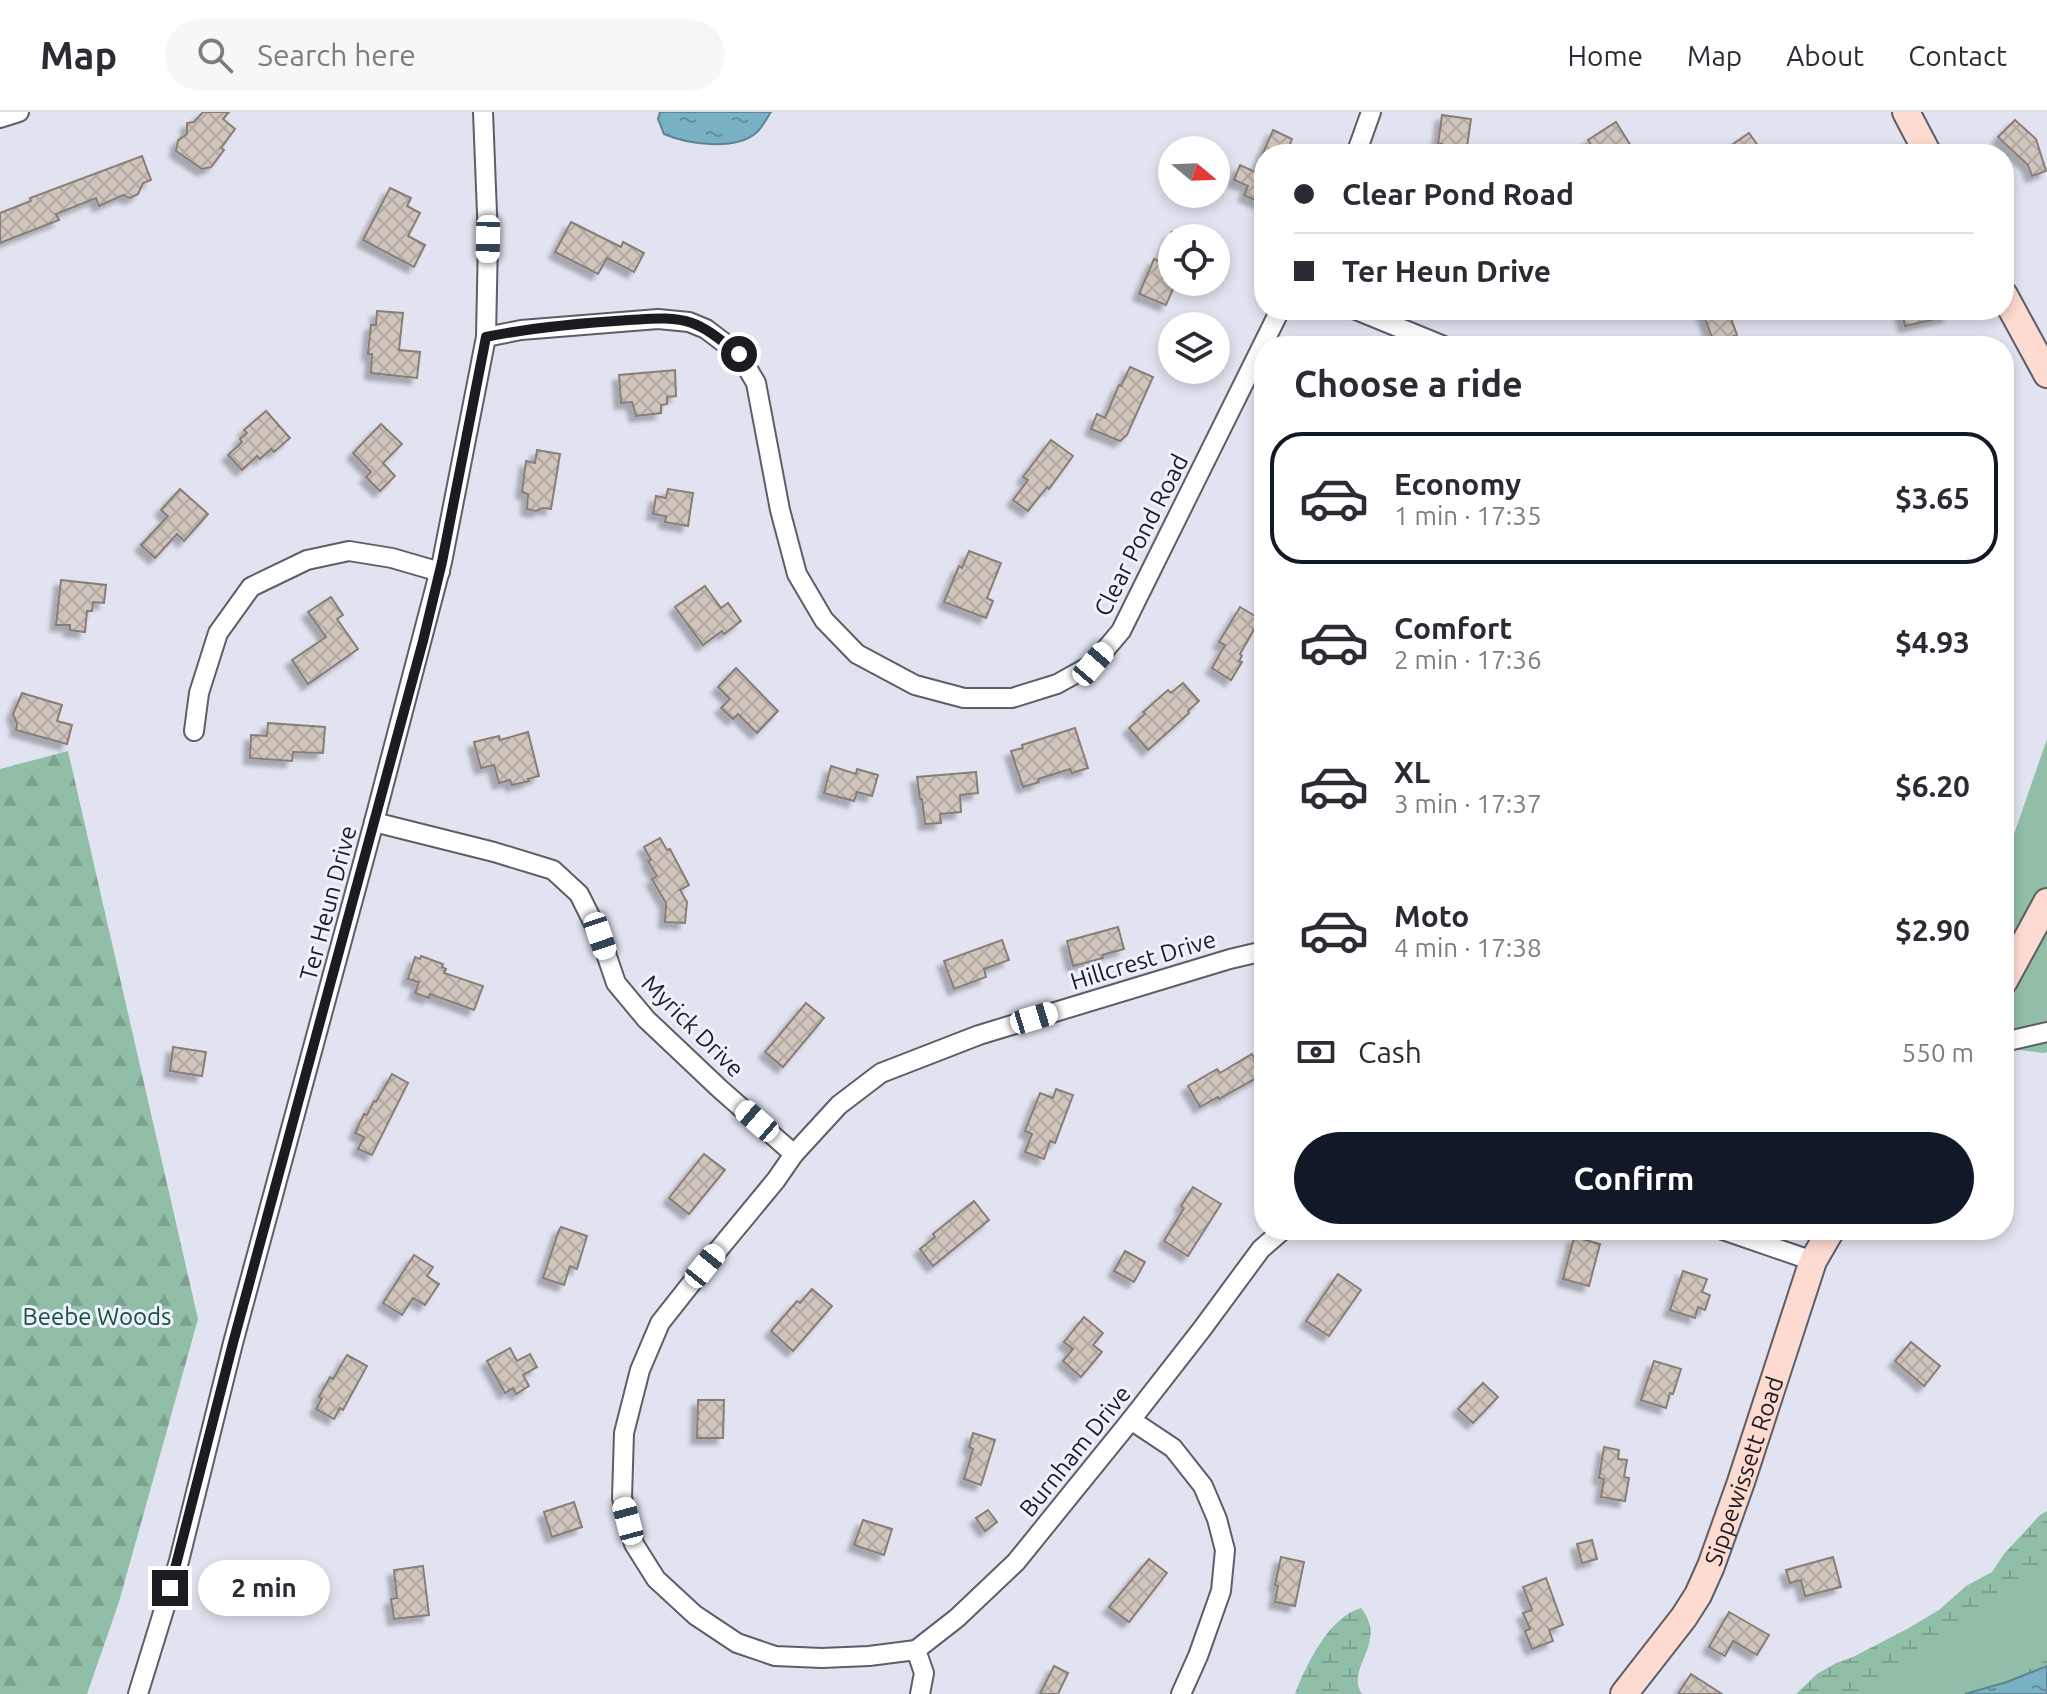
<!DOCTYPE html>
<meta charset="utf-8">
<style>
:root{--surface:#fff;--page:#f7f7f7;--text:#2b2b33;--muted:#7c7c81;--line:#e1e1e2;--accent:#111827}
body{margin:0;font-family:Ubuntu,sans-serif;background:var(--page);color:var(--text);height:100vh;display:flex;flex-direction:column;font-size:30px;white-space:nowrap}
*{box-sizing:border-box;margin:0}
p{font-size:26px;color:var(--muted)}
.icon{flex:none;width:44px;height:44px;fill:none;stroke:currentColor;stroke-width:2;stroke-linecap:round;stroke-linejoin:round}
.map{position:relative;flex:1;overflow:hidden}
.side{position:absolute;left:1254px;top:224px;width:760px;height:904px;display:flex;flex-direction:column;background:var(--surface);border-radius:32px;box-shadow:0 4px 12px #0003}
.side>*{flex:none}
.banner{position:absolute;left:1254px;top:32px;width:760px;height:176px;border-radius:32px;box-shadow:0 4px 12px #0003;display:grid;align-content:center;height:176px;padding:0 40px;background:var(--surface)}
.needle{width:52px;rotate:109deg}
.tools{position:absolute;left:1158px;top:24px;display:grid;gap:16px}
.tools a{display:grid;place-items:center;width:72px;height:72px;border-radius:50%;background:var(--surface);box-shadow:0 4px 12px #0003;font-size:40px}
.end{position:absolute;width:36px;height:36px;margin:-18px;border:10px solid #1b1c21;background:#fff;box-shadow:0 0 0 4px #fff}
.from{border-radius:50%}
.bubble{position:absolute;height:56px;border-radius:28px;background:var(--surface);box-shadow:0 4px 12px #0003;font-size:26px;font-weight:700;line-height:56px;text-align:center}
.car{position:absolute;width:24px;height:48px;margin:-24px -12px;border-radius:10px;box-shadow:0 0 6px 2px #0007;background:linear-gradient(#fff 24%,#345 0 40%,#fff 0 76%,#345 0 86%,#fff 0)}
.banner b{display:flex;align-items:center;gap:28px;height:76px;font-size:30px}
.banner b+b{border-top:2px solid var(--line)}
.banner i{width:20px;height:20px;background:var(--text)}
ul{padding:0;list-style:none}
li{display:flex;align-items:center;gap:24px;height:132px;margin:0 16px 12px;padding:0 24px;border:4px solid transparent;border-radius:32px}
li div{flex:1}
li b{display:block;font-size:30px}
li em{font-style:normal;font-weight:700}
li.current{border-color:var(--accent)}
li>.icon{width:72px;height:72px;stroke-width:1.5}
h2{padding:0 40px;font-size:36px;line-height:96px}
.pay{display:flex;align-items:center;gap:20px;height:88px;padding:0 40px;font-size:30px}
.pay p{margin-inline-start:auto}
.button{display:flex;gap:16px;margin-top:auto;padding:16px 40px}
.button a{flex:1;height:92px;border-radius:48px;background:var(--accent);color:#fff;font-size:32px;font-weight:700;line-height:92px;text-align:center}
header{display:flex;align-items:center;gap:48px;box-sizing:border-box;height:112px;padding:0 40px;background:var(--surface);border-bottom:2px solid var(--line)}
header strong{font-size:38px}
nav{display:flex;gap:44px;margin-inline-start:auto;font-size:28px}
.search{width:560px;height:72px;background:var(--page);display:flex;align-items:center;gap:20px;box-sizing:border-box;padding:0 28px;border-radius:44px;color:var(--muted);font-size:30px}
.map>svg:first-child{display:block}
.forest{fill:url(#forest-firs)}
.wetland{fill:url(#wetland-marsh)}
.park{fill:#91bea7}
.water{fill:url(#water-ripples);stroke:#5d8493;stroke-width:2}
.building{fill:url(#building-cross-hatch);stroke:#897e77;stroke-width:2;filter:url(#shadow)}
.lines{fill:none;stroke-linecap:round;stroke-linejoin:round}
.street-casing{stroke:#5c5e68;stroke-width:22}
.secondary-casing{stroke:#5c5e68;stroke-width:30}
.street{stroke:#fff;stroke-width:18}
.secondary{stroke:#fedbd0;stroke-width:26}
.route{stroke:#1b1c21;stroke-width:10}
.labels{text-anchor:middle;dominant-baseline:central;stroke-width:6;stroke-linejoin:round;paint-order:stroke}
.street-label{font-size:24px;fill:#1b1c21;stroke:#eef1fd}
.park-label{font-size:24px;fill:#15533b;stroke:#eef1fd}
</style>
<header>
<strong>Map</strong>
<div class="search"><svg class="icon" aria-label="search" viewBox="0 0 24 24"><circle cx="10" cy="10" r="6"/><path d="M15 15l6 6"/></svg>Search here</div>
<nav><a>Home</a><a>Map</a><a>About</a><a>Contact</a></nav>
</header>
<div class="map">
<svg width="2047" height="1582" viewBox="0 0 2047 1582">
<defs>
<pattern id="forest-firs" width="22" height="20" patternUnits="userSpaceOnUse" patternTransform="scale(2)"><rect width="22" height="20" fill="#91bea7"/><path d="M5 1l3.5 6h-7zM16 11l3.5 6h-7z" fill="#7ca38f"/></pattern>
<pattern id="wetland-marsh" width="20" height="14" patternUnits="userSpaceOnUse" patternTransform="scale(2)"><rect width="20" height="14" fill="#91bea7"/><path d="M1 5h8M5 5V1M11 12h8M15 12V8" fill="none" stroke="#7ca38f"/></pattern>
<pattern id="water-ripples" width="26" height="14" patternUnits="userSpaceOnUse" patternTransform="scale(2)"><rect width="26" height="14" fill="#79b1c4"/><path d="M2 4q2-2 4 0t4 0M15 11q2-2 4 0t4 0" fill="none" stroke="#628f9f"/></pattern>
<pattern id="building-cross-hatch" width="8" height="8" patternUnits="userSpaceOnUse" patternTransform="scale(2)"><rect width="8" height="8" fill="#d0c5bd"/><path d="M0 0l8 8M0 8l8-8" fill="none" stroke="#b2a9a2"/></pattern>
<filter id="shadow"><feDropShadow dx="-6" dy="6" stdDeviation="2" flood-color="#0004"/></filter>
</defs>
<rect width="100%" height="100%" fill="#e1e4f0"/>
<path class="forest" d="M68,639L198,1207L119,1490L87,1582H0V657Z"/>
<g class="wetland">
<path d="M2047,1399V1554L2007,1570L1965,1582H1796L1817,1562L1836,1551L1853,1545L1907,1517L1939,1498L1966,1474L1992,1460L2004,1442L2040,1403Z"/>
<path d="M1361,1496C1389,1531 1345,1555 1362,1582H1295C1306,1553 1329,1505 1361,1496Z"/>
</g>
<g class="park">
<path d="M2047,627V940L2043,941L2004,936V751Z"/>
<path d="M2047,1448V1543L2013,1555L1976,1582H1853L1918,1550Z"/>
</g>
<g class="water">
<path d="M660,0H771C767,6 762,16 756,21C735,39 687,32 664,22L658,7Z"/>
<path d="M2047,1554V1582H1965L2007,1570Z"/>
</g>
<g class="building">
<path d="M203,0H229L223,7L235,17L221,36L224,38L211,55L202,57L176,39L178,28L187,22V11L194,10Z"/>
<path d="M1442,3L1471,7L1466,42H1441L1442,32H1438Z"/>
<path d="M2015,8L2036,27L2046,59L2032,64L2028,53L1998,25Z"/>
<path d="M1616,10L1636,42H1597L1588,28Z"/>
<path d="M1273,18L1292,27L1286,42H1264V92L1244,83L1248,74L1234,68L1240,53L1255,60Z"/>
<path d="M1749,21L1764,42H1719Z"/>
<path d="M142,44L151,68L143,71L138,82L130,86L123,83L99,94L96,86L56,102L59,108L0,131V101L31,89L30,86Z"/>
<path d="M390,76L411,86L407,94L420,101L408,124L425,133L414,155L363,128Z"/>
<path d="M571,110L621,135L623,130L644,141L634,160L607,146L598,162L555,140Z"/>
<path d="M1172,119V170H1176L1166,193L1139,182L1154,147L1159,149Z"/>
<path d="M1702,198H1728L1737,223L1714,231Z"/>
<path d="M1901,198H1948L1949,204L1905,214Z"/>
<path d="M377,199L403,201L399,238L420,240L417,266L371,261L372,242H368L371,213H376Z"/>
<path d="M1130,255L1153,265L1127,323L1120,329L1091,317L1097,302L1105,306L1119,273L1121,274Z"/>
<path d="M675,258L676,284L667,285V292L661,293V301L636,304L632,290L621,291L619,263Z"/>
<path d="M266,299L290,326L274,340L271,337L260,347L257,344L242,358L228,343L242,330L240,327L247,321L244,318Z"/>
<path d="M381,312L402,332L383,351L395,364L380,379L366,365L371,360L353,341Z"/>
<path d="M1051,328L1073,344L1049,377L1047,375L1028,399L1013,388L1028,368L1023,365Z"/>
<path d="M537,338L560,342L551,397L543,396L536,399L527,397L528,382L522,380L526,349L535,351Z"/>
<path d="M180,377L208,402L184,429L177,422L155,446L141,433L168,404L161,398Z"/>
<path d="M668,377L693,381L688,414L665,410L666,404L653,402L656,384L666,386Z"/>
<path d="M969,439L1001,451L987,486L993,489L986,506L944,490L959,454L962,456Z"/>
<path d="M61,468L106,473L104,491L93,490L92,499H87L85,520L70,518V513H56Z"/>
<path d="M705,474L721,496L728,491L741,509L724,522L722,519L703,533L675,495Z"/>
<path d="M331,485L343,503L337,507L358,537L308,572L292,548L326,525L308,500Z"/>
<path d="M1240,495L1260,507L1240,542L1242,544L1239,549L1242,550L1231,568L1212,556L1225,533L1219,530Z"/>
<path d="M736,556L778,599L757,621L738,602L733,607L721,596L730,587L718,575Z"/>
<path d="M1183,571L1199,589L1188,599L1189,601L1148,638L1129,616L1145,602L1143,600L1168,578L1171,581Z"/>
<path d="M22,581L62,593L57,609L72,613L67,632L16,618L17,612L13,602Z"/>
<path d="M268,611L325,615L323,641L293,640L292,649L250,646L251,623L267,624Z"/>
<path d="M1075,616L1088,656L1072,661L1070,657L1038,667L1039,670L1023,675L1011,639L1023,636L1022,633Z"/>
<path d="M528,620L539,664L528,667L529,669L512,673L510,668L499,671L494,653L481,656L474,630L499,624L500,628Z"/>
<path d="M831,654L856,662L857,657L878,663L872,684L857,680L854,689L824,681Z"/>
<path d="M976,660L978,681L960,683L961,700L940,702L941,711L925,712L922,687H920L917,665Z"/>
<path d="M660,726L667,738L670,737L689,773L680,778L687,790L685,811L665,810L666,791L652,767L657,764L648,749L651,748L644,735Z"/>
<path d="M1118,815L1124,837L1102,843L1103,846L1073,854L1067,829Z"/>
<path d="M1002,828L1009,848L984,857L986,865L954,877L944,849Z"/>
<path d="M421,844L443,852L442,855L446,857L444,861L483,874L474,898L430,882L429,886L415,881L419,870L408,867L415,845L420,847Z"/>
<path d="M806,891L824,906L783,955L765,940Z"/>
<path d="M173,935L206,940L202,964L170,959Z"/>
<path d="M1252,942L1263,962L1219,987L1218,985L1200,995L1188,974L1217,957L1220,961Z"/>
<path d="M392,962L408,971L372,1043L358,1037L364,1025L355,1021L364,1002L367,1003L374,989L376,990Z"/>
<path d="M1056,977L1073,983L1055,1031L1050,1029L1044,1047L1025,1040L1032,1022L1025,1019L1040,981L1053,986Z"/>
<path d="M704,1042L725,1058L689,1102L669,1086Z"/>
<path d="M1193,1075L1221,1092L1188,1144L1164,1129L1184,1096L1181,1094Z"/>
<path d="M974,1089L989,1108L933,1154L920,1137L935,1125L933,1122Z"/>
<path d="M561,1115L587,1124L577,1157L570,1154L564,1173L543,1166L559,1118Z"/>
<path d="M1574,1125L1600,1132L1589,1174L1563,1167Z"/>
<path d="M1125,1139L1145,1150L1134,1170L1114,1159Z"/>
<path d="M414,1143L433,1155L427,1164L439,1172L425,1193L413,1186L402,1203L383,1191Z"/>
<path d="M1683,1159L1707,1167L1702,1180L1710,1183L1705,1198L1698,1195L1695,1206L1670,1198Z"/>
<path d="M1338,1162L1361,1178L1329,1224L1306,1209Z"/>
<path d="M812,1177L832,1194L793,1239L771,1219L797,1189L800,1191Z"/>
<path d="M1084,1205L1103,1221L1093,1233L1102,1240L1081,1265L1063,1249L1073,1237L1064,1230Z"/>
<path d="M1911,1230L1940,1254L1924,1274L1895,1249Z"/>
<path d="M510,1236L517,1249L530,1242L537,1255L523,1263L529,1274L516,1282L513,1276L505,1281L487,1249Z"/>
<path d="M347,1243L367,1254L343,1298L340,1296L334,1307L316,1297L322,1286L319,1285L330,1265L333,1267Z"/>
<path d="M1654,1249L1681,1257L1673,1282L1670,1281L1666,1296L1641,1288Z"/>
<path d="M1483,1271L1498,1285L1473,1311L1458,1297Z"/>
<path d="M698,1288H724L723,1326H697Z"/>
<path d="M973,1321L995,1328L981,1373L964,1367L973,1337L969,1335Z"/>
<path d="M1604,1335L1619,1338L1618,1347L1627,1348L1624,1365L1629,1366L1625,1389L1601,1385L1604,1367L1599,1366Z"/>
<path d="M574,1390L582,1415L552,1425L544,1400Z"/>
<path d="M988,1398L997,1410L985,1419L976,1406Z"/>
<path d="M863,1408L892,1417L884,1443L854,1433Z"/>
<path d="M1592,1428L1597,1447L1582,1451L1577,1432Z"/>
<path d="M1281,1445L1304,1450L1295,1494L1275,1490L1278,1474L1275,1473Z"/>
<path d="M1833,1445L1841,1475L1805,1484L1801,1468L1790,1471L1786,1458Z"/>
<path d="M1149,1447L1167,1461L1129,1510L1109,1495Z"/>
<path d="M423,1454L429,1503L394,1507L391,1487L397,1486L394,1458Z"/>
<path d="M1546,1466L1563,1513L1549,1518L1553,1529L1532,1537L1525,1519L1530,1517L1523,1501L1532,1498L1523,1475Z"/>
<path d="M1729,1500L1769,1523L1757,1543L1733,1529L1725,1544L1709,1535Z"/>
<path d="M1054,1554L1068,1561L1058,1582H1040Z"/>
<path d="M1691,1562L1722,1582H1678Z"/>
</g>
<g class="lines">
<g class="street-casing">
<g id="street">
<path d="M0,6L19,0"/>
<path d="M1356,42L1371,0"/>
<path d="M1356,198L1444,234"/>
<path d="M486,225L521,218L658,207L689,210L706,217L739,242L756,271L780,398L797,462L824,508L857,542L915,573L964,586H1012L1057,572L1093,552L1121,519L1280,198"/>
<path d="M194,619L199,581L218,521L251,475L307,448L349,439L392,446L440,460"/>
<path d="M374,710L494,740L553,758L579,782L600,824L616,871L646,907L720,977L794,1042"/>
<path d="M2004,930L2047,920"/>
<path d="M1723,1118L1813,1149"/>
<path d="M1131,1308L1173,1336L1203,1374L1217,1407L1225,1438L1221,1479L1198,1544L1181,1582"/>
<path d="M916,1538L869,1544L822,1546L775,1544L737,1531L695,1503L656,1467L634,1432L622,1386L624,1321L640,1258L660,1211L705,1154L776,1068L794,1042L839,993L881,961L979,923L1230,847L1264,839"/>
<path d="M138,1582L179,1449L233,1231L374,710L442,450L486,225L488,127L483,0"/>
<path d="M920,1582L924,1561L916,1538L957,1506L1016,1450L1131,1308L1202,1217L1261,1137L1283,1118"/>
</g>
</g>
<g class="secondary-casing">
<g id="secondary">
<path d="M1906,0L1928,42"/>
<path d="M2004,183L2047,262"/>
<path d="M2004,869L2047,790"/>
<path id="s1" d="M1624,1582L1684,1505L1698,1483L1711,1454L1741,1370L1813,1149L1831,1118"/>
</g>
</g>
<use href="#street" class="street"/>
<use href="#secondary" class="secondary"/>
</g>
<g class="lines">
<path class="route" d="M170,1476L233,1231L423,529L442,450L486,225C534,215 581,211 629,208C649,207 672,204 692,211C709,217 724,231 739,242"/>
</g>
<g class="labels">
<g class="street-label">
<text transform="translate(1141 423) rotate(-63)">Clear Pond Road</text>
<text transform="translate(328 791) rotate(-75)">Ter Heun Drive</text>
<text transform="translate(1143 848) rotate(-17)">Hillcrest Drive</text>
<text transform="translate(693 914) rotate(45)">Myrick Drive</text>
<text transform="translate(1075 1339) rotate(-51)">Burnham Drive</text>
<text stroke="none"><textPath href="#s1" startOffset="256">Sippewissett Road</textPath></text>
</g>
<g class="park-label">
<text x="97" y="1204">Beebe Woods</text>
</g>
</g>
</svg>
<div class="tools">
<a><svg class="needle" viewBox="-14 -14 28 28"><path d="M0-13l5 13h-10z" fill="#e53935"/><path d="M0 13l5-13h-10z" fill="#7c7c81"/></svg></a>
<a><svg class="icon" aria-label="locate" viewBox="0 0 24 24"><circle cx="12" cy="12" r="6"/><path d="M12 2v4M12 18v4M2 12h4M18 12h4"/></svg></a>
<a><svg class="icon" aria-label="layers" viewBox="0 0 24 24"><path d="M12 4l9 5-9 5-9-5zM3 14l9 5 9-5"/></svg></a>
</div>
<i class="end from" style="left:739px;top:242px"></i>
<i class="end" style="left:170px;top:1476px"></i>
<div class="bubble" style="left:198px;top:1448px;width:132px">2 min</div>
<i class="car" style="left:488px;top:127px;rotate:181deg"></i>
<i class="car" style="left:1093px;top:552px;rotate:41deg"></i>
<i class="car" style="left:600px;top:824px;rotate:161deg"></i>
<i class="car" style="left:1034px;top:906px;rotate:73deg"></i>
<i class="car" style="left:757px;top:1009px;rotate:311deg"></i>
<i class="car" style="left:705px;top:1154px;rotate:39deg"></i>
<i class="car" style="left:628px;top:1409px;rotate:345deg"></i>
<div class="banner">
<b><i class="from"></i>Clear Pond Road</b>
<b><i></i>Ter Heun Drive</b>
</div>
<section class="side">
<h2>Choose a ride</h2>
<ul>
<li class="current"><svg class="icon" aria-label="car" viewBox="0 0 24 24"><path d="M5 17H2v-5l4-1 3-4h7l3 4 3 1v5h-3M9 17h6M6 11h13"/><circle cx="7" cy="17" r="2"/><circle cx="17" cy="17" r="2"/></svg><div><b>Economy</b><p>1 min · 17:35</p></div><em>$3.65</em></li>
<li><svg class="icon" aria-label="car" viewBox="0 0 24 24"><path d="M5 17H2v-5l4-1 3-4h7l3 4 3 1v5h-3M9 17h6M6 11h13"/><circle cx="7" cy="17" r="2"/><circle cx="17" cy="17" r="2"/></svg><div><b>Comfort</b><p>2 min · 17:36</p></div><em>$4.93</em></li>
<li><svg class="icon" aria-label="car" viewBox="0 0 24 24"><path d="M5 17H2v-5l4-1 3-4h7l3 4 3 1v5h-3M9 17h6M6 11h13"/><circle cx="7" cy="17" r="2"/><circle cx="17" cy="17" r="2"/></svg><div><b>XL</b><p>3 min · 17:37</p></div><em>$6.20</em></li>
<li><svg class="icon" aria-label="car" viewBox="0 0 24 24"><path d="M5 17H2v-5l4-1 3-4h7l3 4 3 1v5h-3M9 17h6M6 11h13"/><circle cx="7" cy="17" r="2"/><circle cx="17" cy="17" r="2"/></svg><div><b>Moto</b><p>4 min · 17:38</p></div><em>$2.90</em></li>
</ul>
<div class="pay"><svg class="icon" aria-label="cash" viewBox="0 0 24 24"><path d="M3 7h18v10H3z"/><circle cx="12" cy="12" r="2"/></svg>Cash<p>550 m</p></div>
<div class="button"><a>Confirm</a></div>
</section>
</div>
